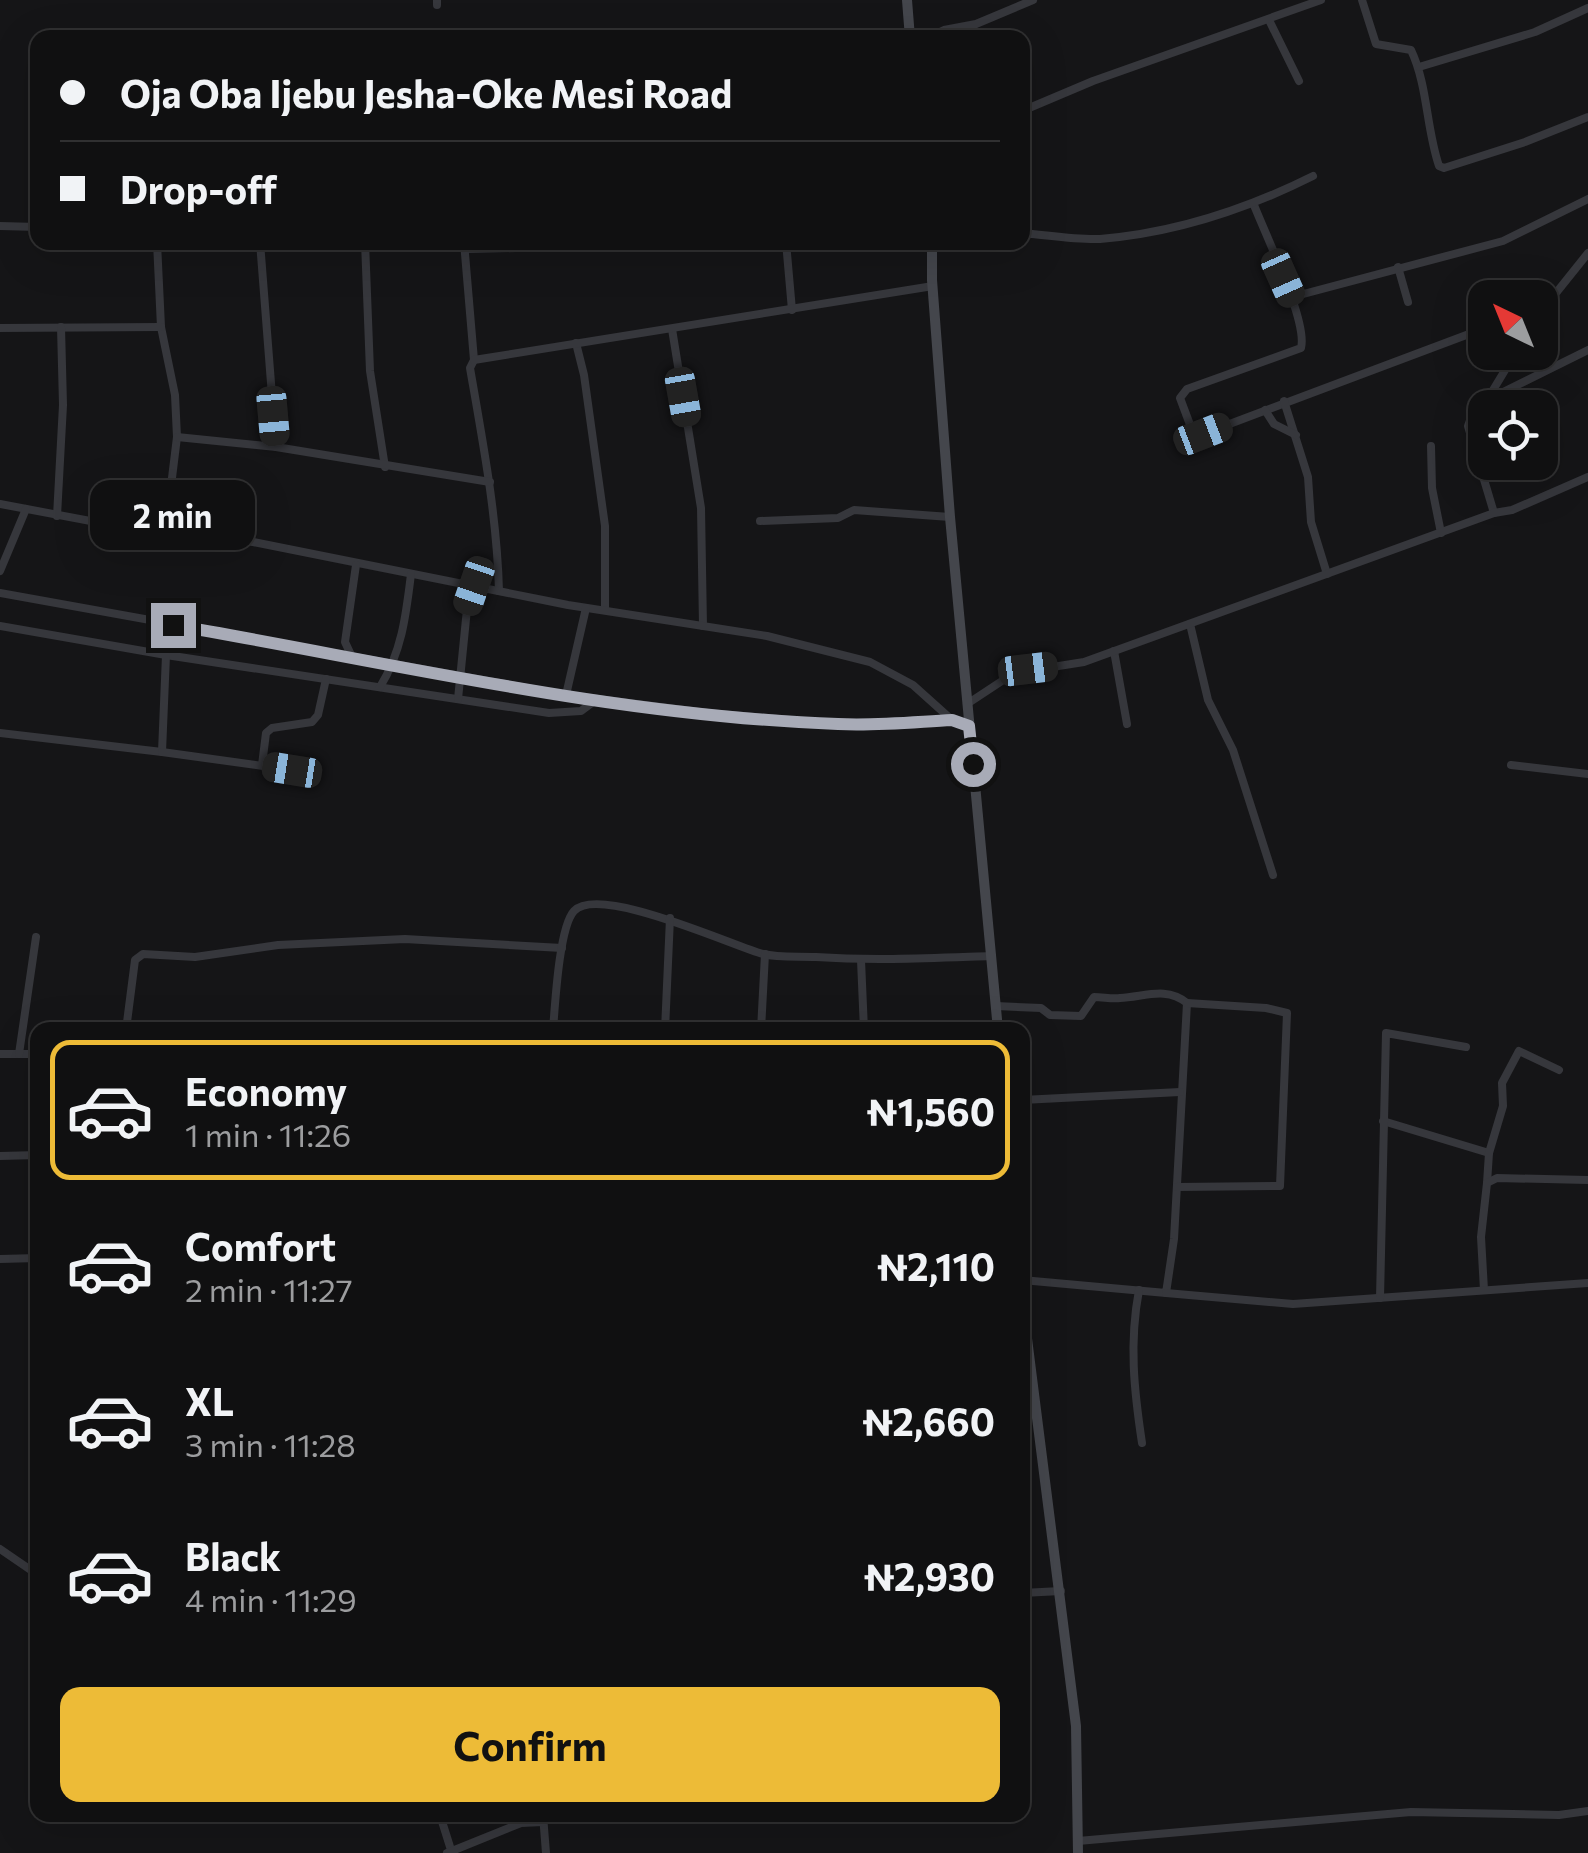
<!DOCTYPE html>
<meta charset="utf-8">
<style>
:root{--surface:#101011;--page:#19191a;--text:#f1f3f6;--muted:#9c9d9f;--line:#303031;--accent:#edbb37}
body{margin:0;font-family:Commissioner,sans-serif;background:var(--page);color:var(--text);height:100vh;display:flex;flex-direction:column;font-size:38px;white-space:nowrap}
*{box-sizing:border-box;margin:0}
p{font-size:32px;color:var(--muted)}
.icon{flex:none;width:55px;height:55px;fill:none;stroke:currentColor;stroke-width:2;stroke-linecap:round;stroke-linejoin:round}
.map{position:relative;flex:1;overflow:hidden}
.sheet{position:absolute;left:30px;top:1022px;width:1000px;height:800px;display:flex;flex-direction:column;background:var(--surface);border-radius:20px;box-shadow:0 10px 40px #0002,0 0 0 2px var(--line)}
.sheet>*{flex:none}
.guide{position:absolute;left:30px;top:30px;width:1000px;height:220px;border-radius:20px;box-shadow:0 10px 40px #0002,0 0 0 2px var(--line);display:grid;align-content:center;height:220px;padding:0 30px;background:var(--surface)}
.needle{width:65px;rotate:317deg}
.fabs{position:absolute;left:1468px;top:280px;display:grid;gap:20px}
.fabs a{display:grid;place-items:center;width:90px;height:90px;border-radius:20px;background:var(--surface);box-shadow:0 10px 40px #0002,0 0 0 2px var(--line);font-size:50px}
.end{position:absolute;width:45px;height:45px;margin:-22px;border:12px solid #a8abb7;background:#111;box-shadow:0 0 0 5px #111}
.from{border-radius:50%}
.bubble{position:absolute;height:70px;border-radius:20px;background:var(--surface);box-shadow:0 10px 40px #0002,0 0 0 2px var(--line);font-size:32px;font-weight:700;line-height:70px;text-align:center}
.car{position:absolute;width:30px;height:60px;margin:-30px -15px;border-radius:12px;box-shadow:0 0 8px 2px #0007;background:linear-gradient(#222 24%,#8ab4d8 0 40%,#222 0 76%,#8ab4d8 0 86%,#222 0)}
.guide b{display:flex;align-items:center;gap:35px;height:95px;font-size:38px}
.guide b+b{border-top:2px solid var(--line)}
.guide i{width:25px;height:25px;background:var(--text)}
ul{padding:18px 0 0;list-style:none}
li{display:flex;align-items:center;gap:30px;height:140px;margin:0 20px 15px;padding:0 10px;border:5px solid transparent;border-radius:20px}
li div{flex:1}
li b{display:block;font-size:38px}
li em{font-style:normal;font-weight:700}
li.selected{border-color:var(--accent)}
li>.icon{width:90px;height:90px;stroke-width:1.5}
.primary-button{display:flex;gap:20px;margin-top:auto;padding:20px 30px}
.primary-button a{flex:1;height:115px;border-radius:20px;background:var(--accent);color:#111;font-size:40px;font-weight:700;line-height:115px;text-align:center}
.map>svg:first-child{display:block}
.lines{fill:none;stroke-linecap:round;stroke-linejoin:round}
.street{stroke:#36373c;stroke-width:8}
.secondary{stroke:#44464c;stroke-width:10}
.route{stroke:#a8abb7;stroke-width:12}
</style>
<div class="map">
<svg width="1588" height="1853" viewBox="0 0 1588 1853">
<rect width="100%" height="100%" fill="#151517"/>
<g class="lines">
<g class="street">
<path d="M1362,0L1376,44L1411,50C1428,86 1426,128 1439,166L1444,168L1525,142L1588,117"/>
<path d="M437,5V0"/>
<path d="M1269,20L1299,81"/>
<path d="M927,38L944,30L976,24L1033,0"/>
<path d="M1419,67L1535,32L1588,8"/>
<path d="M1022,111L1093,81L1321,0"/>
<path d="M1254,205C1266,236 1308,322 1301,348L1187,389L1180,398L1192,430L1203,434L1485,328"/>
<path d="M0,226L38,227"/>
<path d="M1022,233C1047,235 1075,240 1100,239C1174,233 1247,209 1313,176"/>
<path d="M157,242L161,327L175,395L177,437L165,535"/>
<path d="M260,242L276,447"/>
<path d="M365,242L370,371L385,467"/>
<path d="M464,242L474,360L470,368C483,443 497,516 499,591"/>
<path d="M786,242L792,310"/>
<path d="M465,249L516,248L550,242"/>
<path d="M1398,267L1408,302"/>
<path d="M1292,297L1503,241L1588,199"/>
<path d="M1540,313L1588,253"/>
<path d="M0,328L161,327"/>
<path d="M672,329L701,508L703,626"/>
<path d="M576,343L584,375L605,526V610"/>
<path d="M474,360L933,286"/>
<path d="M1487,400L1588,350"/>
<path d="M1284,401L1308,477L1311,522L1327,574"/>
<path d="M1265,410L1274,424L1296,435"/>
<path d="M177,437L276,447L490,482"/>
<path d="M1431,446L1432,488L1441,533"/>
<path d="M0,504L165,535L248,541L568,605L767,636L870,662L913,685L952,720L969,726"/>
<path d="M1494,513L1468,426L1474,409L1487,400L1516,352"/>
<path d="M57,516L63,405L61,327"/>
<path d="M760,521L838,518L854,510L950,517"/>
<path d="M0,571L26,509"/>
<path d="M0,593L566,695L708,713L839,724L952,720"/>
<path d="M1190,624L1208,700L1233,750L1273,875"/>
<path d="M173,625L166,655L549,713L581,711L597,699"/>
<path d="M0,626L166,655L162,752L0,733"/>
<path d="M1114,651L1127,724"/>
<path d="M352,657L345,642L356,565"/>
<path d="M380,687C402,651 406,615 411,574"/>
<path d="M566,695L586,608"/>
<path d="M458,699L467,609L474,586"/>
<path d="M967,704L1014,673L1084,662L1494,513L1512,510L1588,477"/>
<path d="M162,752L292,770"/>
<path d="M262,765L266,733L272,728L312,722L318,715L326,679"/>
<path d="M1511,765L1588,774"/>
<path d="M861,960L864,1030"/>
<path d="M996,1006L1041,1008L1050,1015L1081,1016L1094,997C1103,997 1112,999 1120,998C1144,997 1166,986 1187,1003L1174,1239L1166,1293L1022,1280"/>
<path d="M126,1030L135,960L143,954L195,957L278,945L405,939L562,948"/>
<path d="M553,1030C555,1006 559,927 574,911C599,884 731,945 763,954C779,958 799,956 816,957C875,961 933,958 992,956"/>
<path d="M665,1030L670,918"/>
<path d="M761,1030L765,954"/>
<path d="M0,1054H38"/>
<path d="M19,1054L36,937"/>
<path d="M1022,1100L1180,1092"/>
<path d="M1383,1121L1489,1153"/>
<path d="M0,1156L38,1155"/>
<path d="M1487,1183L1489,1153L1503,1106L1502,1083L1519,1051L1559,1070"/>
<path d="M1177,1187L1280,1186L1287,1013L1266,1008L1187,1003"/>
<path d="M0,1259L38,1258"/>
<path d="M1139,1290C1129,1343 1134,1390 1142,1443"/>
<path d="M1484,1290L1481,1237L1487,1183L1497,1178L1588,1180"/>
<path d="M1166,1293L1293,1304L1588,1283"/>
<path d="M1380,1298L1386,1033L1466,1047"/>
<path d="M0,1549L38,1575"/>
<path d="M1022,1593L1061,1591"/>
<path d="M440,1815L451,1850"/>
<path d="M543,1815L546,1853"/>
<path d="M1078,1841L1411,1812L1559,1815L1588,1811"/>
<path d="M447,1853L521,1823L543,1822"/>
</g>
<g class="secondary">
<path d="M907,0L910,38"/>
<path d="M932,242V280L950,517L998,1030"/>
<path d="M1022,1299L1076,1726L1078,1853"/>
</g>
</g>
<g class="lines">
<path class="route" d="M173,625C393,663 614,716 838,724C876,726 914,722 952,720L969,726L973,764"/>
</g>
</svg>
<div class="fabs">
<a><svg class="needle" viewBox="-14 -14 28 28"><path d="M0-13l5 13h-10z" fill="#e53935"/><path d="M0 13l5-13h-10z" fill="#9c9d9f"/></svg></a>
<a><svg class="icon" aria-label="locate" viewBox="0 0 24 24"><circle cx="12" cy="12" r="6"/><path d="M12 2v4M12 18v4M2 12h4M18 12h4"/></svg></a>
</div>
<i class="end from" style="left:973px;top:764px"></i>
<i class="end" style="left:173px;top:625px"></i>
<div class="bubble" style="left:90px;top:480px;width:165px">2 min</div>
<i class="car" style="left:1283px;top:278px;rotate:156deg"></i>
<i class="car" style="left:683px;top:397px;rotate:170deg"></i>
<i class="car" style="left:273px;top:416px;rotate:175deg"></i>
<i class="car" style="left:1203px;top:434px;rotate:69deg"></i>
<i class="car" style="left:474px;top:586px;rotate:199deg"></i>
<i class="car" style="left:1028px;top:669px;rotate:83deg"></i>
<i class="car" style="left:292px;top:770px;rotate:279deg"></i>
<div class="guide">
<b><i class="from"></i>Oja Oba Ijebu Jesha-Oke Mesi Road</b>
<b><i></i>Drop-off</b>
</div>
<section class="sheet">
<ul>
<li class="selected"><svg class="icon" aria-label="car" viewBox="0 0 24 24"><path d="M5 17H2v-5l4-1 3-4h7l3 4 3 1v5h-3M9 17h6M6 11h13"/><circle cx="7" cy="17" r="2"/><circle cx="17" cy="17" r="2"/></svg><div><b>Economy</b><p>1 min · 11:26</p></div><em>₦1,560</em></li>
<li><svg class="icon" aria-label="car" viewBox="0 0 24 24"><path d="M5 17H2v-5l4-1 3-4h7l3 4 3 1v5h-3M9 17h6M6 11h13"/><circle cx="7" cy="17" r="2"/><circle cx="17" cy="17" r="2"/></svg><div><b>Comfort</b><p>2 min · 11:27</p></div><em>₦2,110</em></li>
<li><svg class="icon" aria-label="car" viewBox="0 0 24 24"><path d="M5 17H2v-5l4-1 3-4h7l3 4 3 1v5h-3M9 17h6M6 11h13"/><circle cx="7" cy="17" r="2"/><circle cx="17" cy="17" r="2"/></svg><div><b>XL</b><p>3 min · 11:28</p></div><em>₦2,660</em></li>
<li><svg class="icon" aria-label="car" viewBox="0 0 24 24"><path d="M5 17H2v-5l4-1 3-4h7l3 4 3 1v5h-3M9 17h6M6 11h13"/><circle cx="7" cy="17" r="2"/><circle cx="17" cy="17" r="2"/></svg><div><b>Black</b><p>4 min · 11:29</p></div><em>₦2,930</em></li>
</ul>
<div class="primary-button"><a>Confirm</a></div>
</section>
</div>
